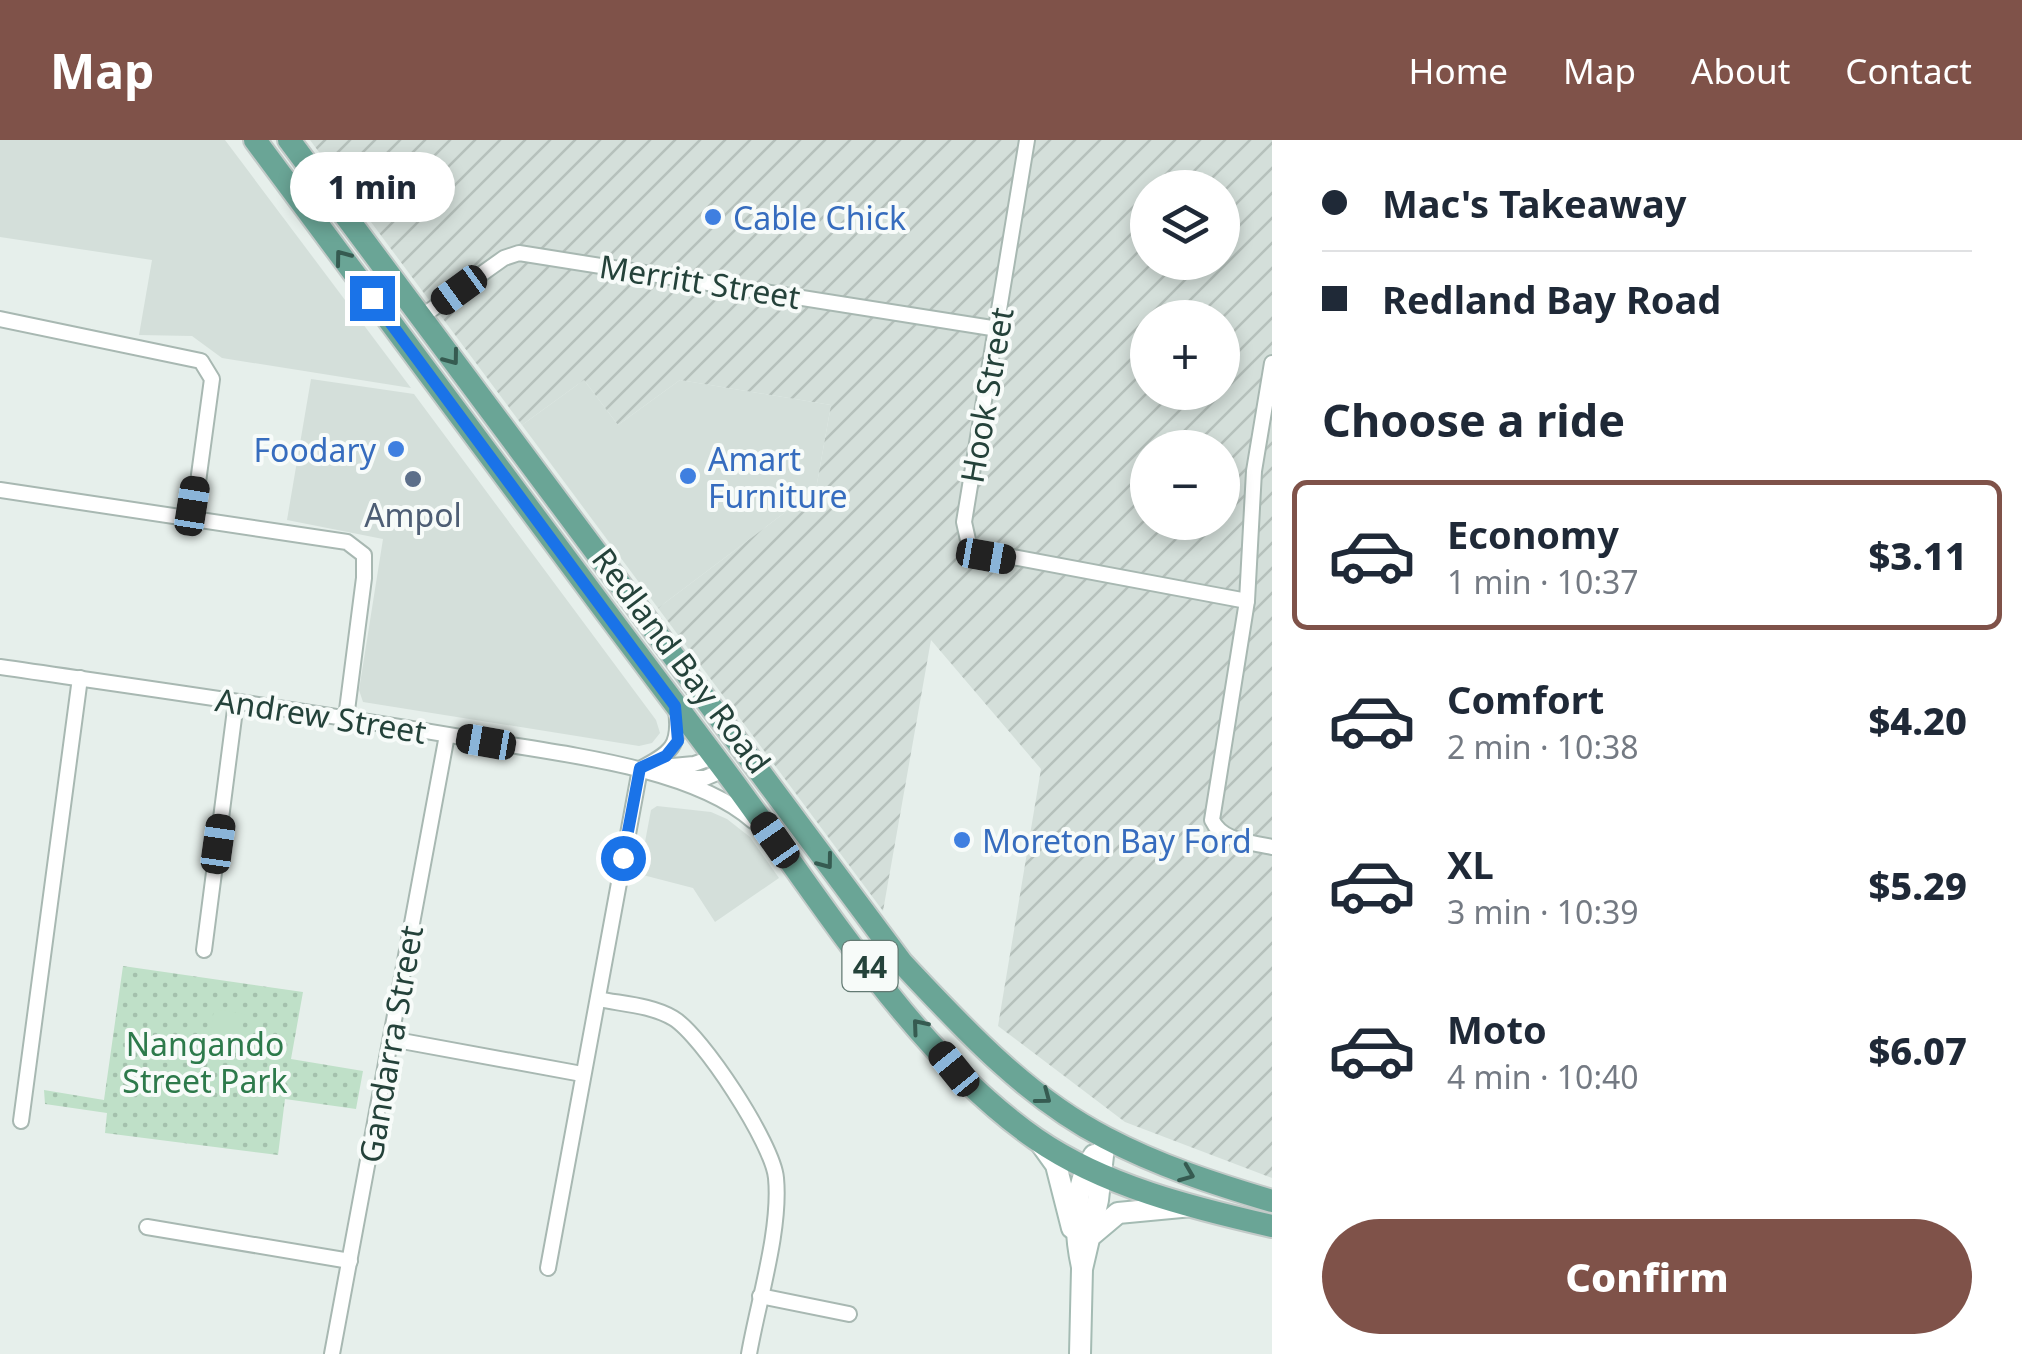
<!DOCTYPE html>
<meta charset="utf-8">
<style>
:root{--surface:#fff;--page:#f6f6f7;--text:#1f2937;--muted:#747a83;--line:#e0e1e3;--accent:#7f5249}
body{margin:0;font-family:"Noto Sans",sans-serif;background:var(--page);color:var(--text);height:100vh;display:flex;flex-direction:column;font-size:38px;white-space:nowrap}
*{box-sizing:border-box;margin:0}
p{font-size:32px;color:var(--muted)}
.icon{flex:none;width:55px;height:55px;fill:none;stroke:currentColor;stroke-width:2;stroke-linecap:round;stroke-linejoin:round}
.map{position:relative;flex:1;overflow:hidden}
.drawer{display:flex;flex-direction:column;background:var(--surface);width:750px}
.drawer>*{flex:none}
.guide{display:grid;align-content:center;height:220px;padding:0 50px;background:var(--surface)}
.controls{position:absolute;left:1130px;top:30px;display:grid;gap:20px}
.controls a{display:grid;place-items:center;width:110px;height:110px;border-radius:50%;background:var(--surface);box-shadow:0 5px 15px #0003;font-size:50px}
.end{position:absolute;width:45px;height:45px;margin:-22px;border:12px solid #1a73e8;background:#fff;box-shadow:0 0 0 5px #fff}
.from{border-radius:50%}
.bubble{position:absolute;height:70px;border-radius:35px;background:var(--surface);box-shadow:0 5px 15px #0003;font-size:32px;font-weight:800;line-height:70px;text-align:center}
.car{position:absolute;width:30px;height:60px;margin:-30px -15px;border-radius:12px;box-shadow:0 0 8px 2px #0007;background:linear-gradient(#222 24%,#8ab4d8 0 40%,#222 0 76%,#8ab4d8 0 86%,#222 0)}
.guide b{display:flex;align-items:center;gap:35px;height:95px;font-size:38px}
.guide b+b{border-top:2px solid var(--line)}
.guide i{width:25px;height:25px;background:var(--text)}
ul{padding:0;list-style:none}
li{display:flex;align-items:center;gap:30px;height:150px;margin:0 20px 15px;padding:0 30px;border:5px solid transparent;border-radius:15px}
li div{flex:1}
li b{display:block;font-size:38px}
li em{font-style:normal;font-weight:800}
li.active{border-color:var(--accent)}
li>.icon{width:90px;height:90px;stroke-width:1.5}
h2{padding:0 50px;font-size:45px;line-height:120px}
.action{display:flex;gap:20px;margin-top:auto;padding:20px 50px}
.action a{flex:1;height:115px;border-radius:60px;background:var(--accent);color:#fff;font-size:40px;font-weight:800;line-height:115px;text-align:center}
header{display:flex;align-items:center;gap:60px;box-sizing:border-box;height:140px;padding:0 50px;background:var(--accent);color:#fff}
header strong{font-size:48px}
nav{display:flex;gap:55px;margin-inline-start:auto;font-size:35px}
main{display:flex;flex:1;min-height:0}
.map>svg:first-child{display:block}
.built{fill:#d4dfda}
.industrial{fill:url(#industrial-furrows);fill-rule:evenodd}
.park{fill:url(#park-dots)}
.garden{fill:#bfe0c8}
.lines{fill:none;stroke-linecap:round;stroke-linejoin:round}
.minor-casing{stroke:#a8b8b2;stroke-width:18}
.secondary-casing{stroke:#a4bbb3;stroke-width:24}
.primary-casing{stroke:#c2cac8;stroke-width:26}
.minor{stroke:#fff;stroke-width:14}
.secondary{stroke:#fff;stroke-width:20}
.primary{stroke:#6aa596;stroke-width:22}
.oneway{stroke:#365b51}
.route{stroke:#1a73e8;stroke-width:12}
.shop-dot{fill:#3f7fe0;stroke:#f7fbf9;stroke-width:4}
.service-dot{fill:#5c6f8a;stroke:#f7fbf9;stroke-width:4}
.labels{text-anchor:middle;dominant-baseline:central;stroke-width:8;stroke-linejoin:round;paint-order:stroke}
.shield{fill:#f7fbf9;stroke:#637a73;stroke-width:2.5}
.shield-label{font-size:30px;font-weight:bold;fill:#24423a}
.shop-label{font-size:32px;fill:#366cbe;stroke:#f7fbf9;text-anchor:start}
.street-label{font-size:32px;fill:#24423a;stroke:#f7fbf9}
.service-label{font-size:32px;fill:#4e5e75;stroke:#f7fbf9}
.park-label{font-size:32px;fill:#2d7a4b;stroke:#f7fbf9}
</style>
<header>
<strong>Map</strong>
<nav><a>Home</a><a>Map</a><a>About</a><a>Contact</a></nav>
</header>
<main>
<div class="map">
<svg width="1272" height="1214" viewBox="0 0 1272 1214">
<defs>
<pattern id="industrial-furrows" width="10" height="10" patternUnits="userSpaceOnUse" patternTransform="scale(2.5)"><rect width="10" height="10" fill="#d4dfda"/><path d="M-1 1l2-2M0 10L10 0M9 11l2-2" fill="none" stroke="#b6c1bc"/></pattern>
<pattern id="park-dots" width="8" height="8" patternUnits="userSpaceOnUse" patternTransform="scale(2.5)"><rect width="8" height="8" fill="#bfe0c8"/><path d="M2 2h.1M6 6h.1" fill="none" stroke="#a4c1ad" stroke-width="1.8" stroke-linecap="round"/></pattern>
</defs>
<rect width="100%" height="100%" fill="#e6efeb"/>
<g class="built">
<path d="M0,0H225L411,248L222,218L192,196L139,195L152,120L0,97Z"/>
<path d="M311,239L414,254L656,580L660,593L652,603L639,606L363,562L359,550L383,399L287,380Z"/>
<path d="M584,240L618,285L680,240L831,265L816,349L658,468L522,285Z"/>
<path d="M657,666L711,672L727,679L750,697L779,738L715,782L693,748L639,734L651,670Z"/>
</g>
<path class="industrial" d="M310,0H1272V1038L1125,982L998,886L1041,629L931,500L883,771L658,468L816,349L831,265L680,240L618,285L584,240L522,285ZM1148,48H1222V122H1148ZM1148,178H1222V252H1148ZM1148,308H1222V382H1148Z"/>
<path class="park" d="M123,826L303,852L291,919L363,931L356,969L285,959L278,1015L105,993L107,973L45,964L44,950L104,960Z"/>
<path class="garden" d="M214,869L245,874L239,906L209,901Z"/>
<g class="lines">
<g class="minor-casing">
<g id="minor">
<path d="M1027,0L964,382L970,409L1247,461"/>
<path d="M421,177L504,118L519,113L998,189"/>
<path d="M0,179L201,221L212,239L193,379"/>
<path d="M1272,223L1254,331L1247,461L1212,680C1222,702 1251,702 1272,707"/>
<path d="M0,350L347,402L364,415V438L346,578"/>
<path d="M0,527C158,550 316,572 473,599C554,613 691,626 753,681"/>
<path d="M651,628L694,624L714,617"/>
<path d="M640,629C671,613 681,606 676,570"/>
<path d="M672,638H705L724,630"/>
<path d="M204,810L236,562"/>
<path d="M598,859C622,864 651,865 673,878C702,895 773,1004 776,1038C781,1090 758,1162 749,1214"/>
<path d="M391,899L582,934"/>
<path d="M21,981L80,538"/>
<path d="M147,1087L350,1121"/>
<path d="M548,1128L640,629"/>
<path d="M760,1156L849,1174"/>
<path d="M332,1214L447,595"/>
</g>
</g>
<g class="secondary-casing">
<g id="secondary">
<path d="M1041,1004L1056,1025L1072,1088"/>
<path d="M1093,1094L1118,1073L1192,1066"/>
<path d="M1082,1127C1074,1091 1073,1047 1094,1015"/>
<path d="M1080,1214L1082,1129L1098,1060L1105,998"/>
</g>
</g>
<g class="primary-casing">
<g id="primary">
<path d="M255,0C411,211 568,422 726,632C816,752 912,913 1036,999C1104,1046 1193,1068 1272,1086"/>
<path d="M289,0L902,823C962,887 1026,957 1106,998C1159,1026 1215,1044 1272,1061"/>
</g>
</g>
<use href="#minor" class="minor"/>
<use href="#secondary" class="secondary"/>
<use href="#primary" class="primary"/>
</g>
<defs><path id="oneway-chevron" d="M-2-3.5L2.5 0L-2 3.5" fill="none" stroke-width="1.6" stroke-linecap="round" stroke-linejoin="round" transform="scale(2.5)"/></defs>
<g class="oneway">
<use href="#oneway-chevron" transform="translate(342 117) rotate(-127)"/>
<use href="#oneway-chevron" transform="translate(452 218) rotate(53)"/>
<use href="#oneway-chevron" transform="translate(826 722) rotate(53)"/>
<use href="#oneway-chevron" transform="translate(919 886) rotate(-130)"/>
<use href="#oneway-chevron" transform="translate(1044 957) rotate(37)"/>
<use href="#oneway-chevron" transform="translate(1187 1034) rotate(22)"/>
</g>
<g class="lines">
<path class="route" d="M372,158L675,566L678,601L666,616L640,628L623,718"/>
</g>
<g class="shop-dot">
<circle cx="713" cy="77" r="10"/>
<circle cx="396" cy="309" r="10"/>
<circle cx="688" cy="336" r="10"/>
<circle cx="962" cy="700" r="10"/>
</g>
<circle class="service-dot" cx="413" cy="339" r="10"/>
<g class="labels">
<rect class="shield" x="842.5" y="801" width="55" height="50" rx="8"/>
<g class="shield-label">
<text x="870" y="826">44</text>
</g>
<g class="shop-label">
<text x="733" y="77">Cable Chick</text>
<text x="376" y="309" text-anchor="end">Foodary</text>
<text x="708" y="318">Amart<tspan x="708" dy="37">Furniture</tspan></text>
<text x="982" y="700">Moreton Bay Ford</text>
</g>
<g class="street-label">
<text transform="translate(700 141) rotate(9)">Merritt Street</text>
<text transform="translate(986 255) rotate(-80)">Hook Street</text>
<text transform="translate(682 520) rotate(53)">Redland Bay Road</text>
<text transform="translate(321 575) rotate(9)">Andrew Street</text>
<text transform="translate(390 904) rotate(-80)">Gandarra Street</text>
</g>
<g class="service-label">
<text x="413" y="374">Ampol</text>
</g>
<g class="park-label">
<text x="205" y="903">Nangando<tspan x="205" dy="37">Street Park</tspan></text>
</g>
</g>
</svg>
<div class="controls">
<a><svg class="icon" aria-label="layers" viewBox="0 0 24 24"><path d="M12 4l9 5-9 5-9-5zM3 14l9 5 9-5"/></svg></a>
<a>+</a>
<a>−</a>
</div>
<i class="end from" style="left:623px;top:718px"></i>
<i class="end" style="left:372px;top:158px"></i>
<div class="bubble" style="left:290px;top:12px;width:165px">1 min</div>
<i class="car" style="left:459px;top:150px;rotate:234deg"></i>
<i class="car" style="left:192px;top:366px;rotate:9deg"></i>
<i class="car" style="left:986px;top:416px;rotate:100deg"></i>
<i class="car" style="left:486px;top:602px;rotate:280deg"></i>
<i class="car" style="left:775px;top:700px;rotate:325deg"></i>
<i class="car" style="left:218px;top:704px;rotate:8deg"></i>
<i class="car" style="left:954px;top:929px;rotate:321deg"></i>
</div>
<section class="drawer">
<div class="guide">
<b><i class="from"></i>Mac's Takeaway</b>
<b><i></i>Redland Bay Road</b>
</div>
<h2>Choose a ride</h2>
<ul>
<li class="active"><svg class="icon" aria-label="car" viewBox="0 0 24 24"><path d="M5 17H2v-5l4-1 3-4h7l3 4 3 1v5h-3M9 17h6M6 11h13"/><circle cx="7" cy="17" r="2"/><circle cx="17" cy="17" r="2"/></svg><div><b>Economy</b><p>1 min · 10:37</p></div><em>$3.11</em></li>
<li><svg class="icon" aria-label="car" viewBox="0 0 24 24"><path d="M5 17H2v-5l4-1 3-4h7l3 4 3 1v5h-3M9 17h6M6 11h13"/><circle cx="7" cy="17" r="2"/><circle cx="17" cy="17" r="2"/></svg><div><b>Comfort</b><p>2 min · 10:38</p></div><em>$4.20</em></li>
<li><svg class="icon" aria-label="car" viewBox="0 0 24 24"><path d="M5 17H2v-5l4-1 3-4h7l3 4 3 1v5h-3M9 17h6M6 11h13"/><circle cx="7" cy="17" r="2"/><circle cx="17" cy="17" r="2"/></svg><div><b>XL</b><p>3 min · 10:39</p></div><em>$5.29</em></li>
<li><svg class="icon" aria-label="car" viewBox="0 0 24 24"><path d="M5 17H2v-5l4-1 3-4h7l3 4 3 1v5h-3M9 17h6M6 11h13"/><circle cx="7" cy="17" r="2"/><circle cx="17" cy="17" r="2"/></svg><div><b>Moto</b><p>4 min · 10:40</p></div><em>$6.07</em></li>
</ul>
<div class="action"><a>Confirm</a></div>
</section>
</main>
